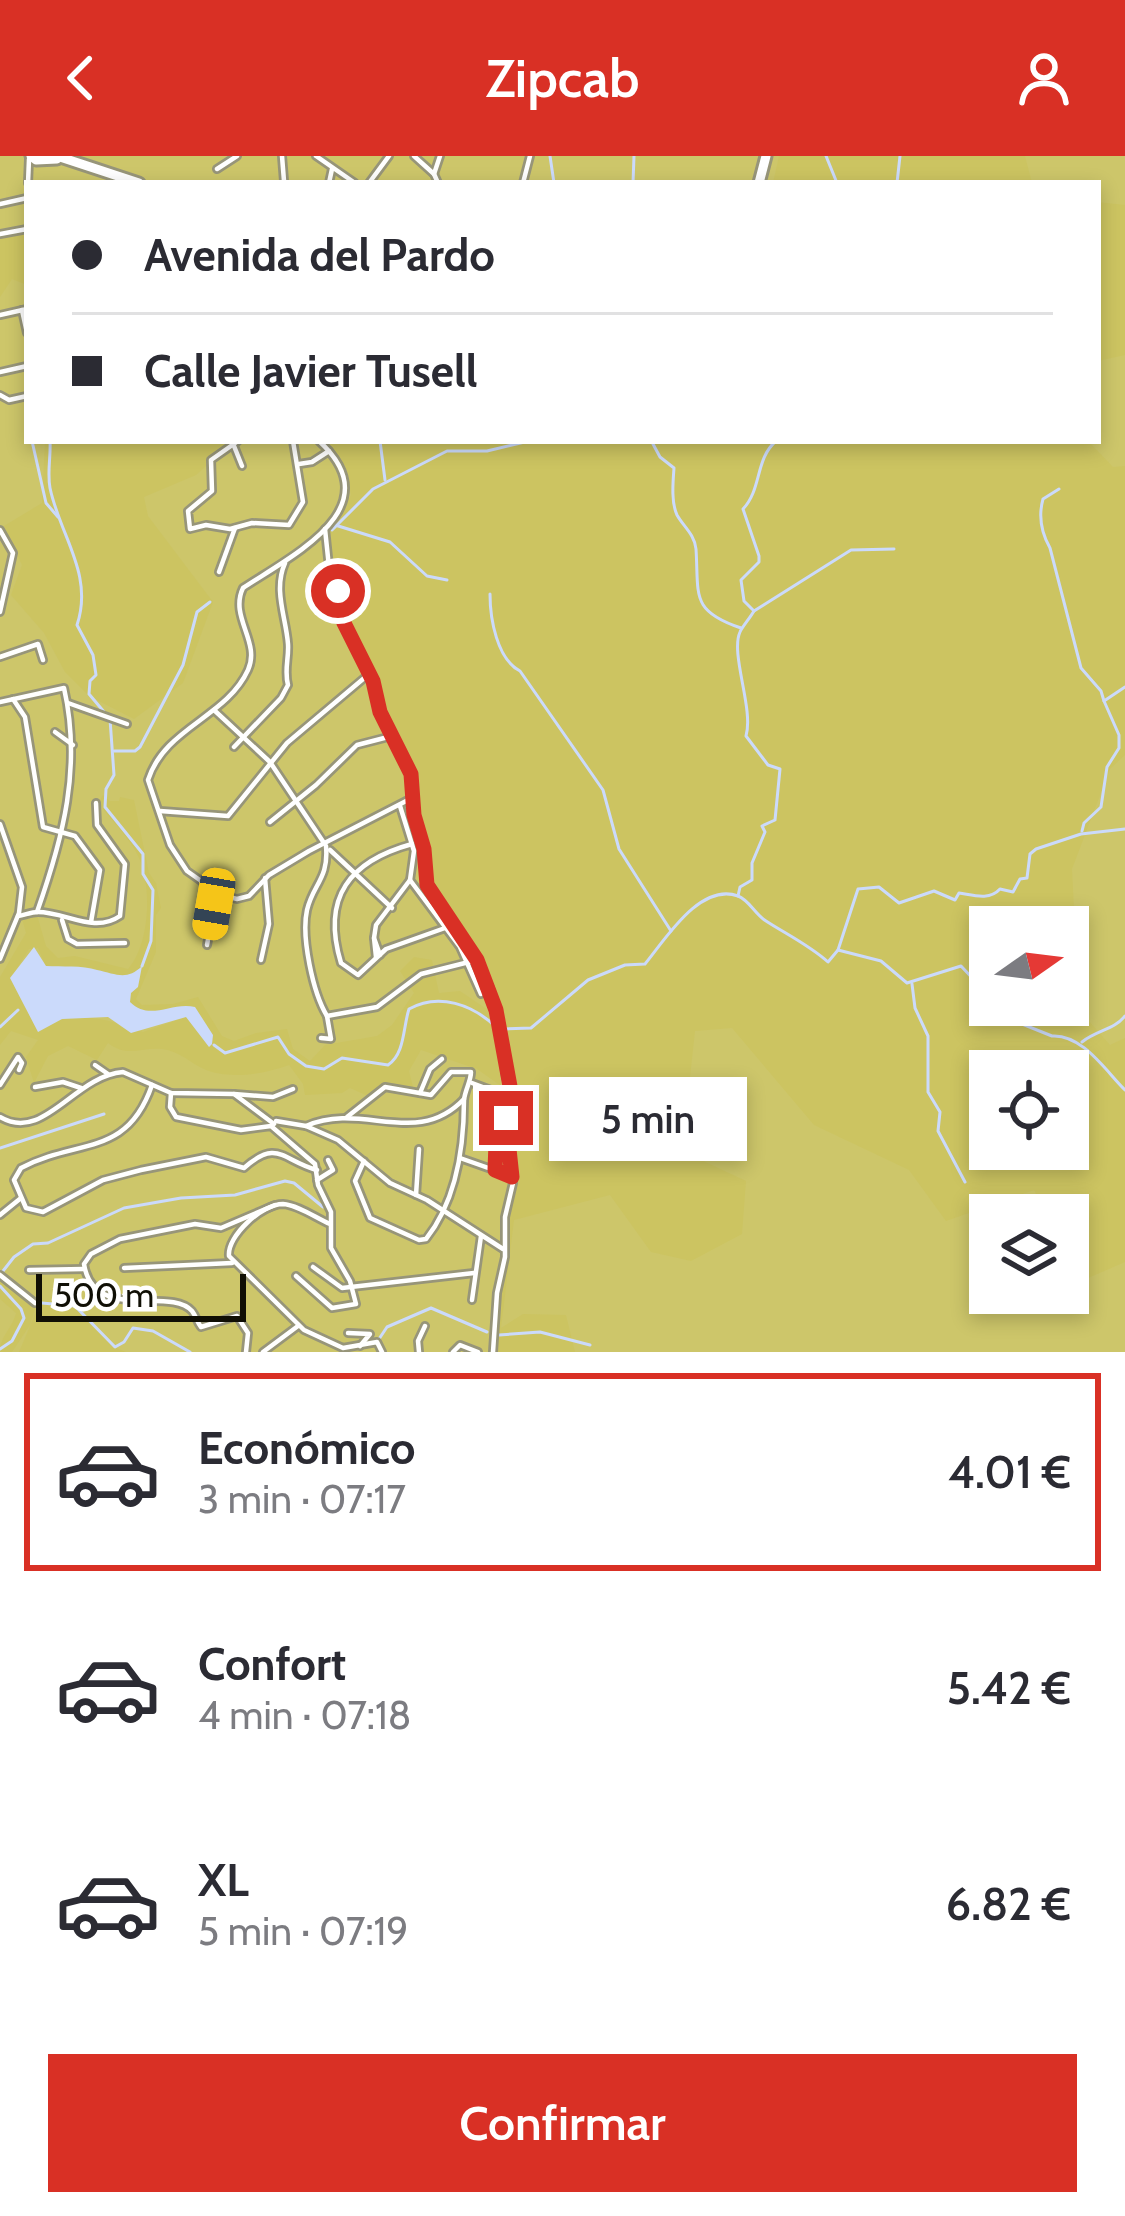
<!DOCTYPE html>
<html lang="es">
<meta charset="utf-8">
<style>
:root{--surface:#fff;--page:#f7f7f7;--text:#2b2b33;--muted:#7c7c81;--line:#e1e1e2;--accent:#d93025}
body{margin:0;font-family:Cabin,sans-serif;background:var(--page);color:var(--text);height:100vh;display:flex;flex-direction:column;font-size:45px;white-space:nowrap}
*{box-sizing:border-box;margin:0}
p{font-size:39px;color:var(--muted)}
.icon{flex:none;width:66px;height:66px;fill:none;stroke:currentColor;stroke-width:2;stroke-linecap:round;stroke-linejoin:round}
.map{position:relative;height:1196px;overflow:hidden}
.panel{display:flex;flex-direction:column;background:var(--surface);flex:1}
.panel>*{flex:none}
.hud{position:absolute;left:24px;top:24px;width:1077px;height:264px;border-radius:0px;box-shadow:0 6px 18px #0003;display:grid;align-content:center;height:264px;padding:0 48px;background:var(--surface)}
.needle{width:78px;rotate:76deg}
.buttons{position:absolute;left:969px;top:750px;display:grid;gap:24px}
.buttons a{display:grid;place-items:center;width:120px;height:120px;border-radius:0px;background:var(--surface);box-shadow:0 6px 18px #0003;font-size:60px}
.scale{position:absolute;left:36px;bottom:30px;width:210px;box-sizing:border-box;padding-left:12px;border:6px solid #100f05;border-top:0;font-size:33px;line-height:42px;white-space:nowrap;color:#100f05;-webkit-text-stroke:9px #fff;paint-order:stroke}
.end{position:absolute;width:54px;height:54px;margin:-27px;border:15px solid #d93025;background:#fff;box-shadow:0 0 0 6px #fff}
.from{border-radius:50%}
.bubble{position:absolute;height:84px;border-radius:0px;background:var(--surface);box-shadow:0 6px 18px #0003;font-size:39px;font-weight:600;line-height:84px;text-align:center}
.car{position:absolute;width:36px;height:72px;margin:-36px -18px;border-radius:15px;box-shadow:0 0 9px 3px #0007;background:linear-gradient(#f5c518 24%,#345 0 40%,#f5c518 0 76%,#345 0 86%,#f5c518 0)}
.hud b{display:flex;align-items:center;gap:42px;height:114px;font-size:45px}
.hud b+b{border-top:3px solid var(--line)}
.hud i{width:30px;height:30px;background:var(--text)}
ul{padding:21px 0 0;list-style:none}
li{display:flex;align-items:center;gap:36px;height:198px;margin:0 24px 18px;padding:0 24px;border:6px solid transparent;border-radius:0px}
li div{flex:1}
li b{display:block;font-size:45px}
li em{font-style:normal;font-weight:600}
li.selected{border-color:var(--accent)}
li>.icon{width:108px;height:108px;stroke-width:1.5}
.action{display:flex;gap:24px;margin-top:auto;padding:24px 48px}
.action a{flex:1;height:138px;border-radius:0px;background:var(--accent);color:#fff;font-size:48px;font-weight:600;line-height:138px;text-align:center}
header{display:flex;justify-content:space-between;align-items:center;height:156px;padding:0 48px;background:var(--accent);color:#fff;font-size:54px;font-weight:600}
.map>svg:first-child{display:block}
.green{fill:#cdc66a;fill-rule:evenodd}
.forest{fill:#ccc461;fill-rule:evenodd}
.water{fill:#cbdafb}
.lines{fill:none;stroke-linecap:round;stroke-linejoin:round}
.stream{stroke:#cbdafb;stroke-width:3}
.street-casing{stroke:#979579;stroke-width:10}
.secondary-casing{stroke:#979579;stroke-width:15}
.street{stroke:#fff;stroke-width:4.5}
.secondary{stroke:#fff;stroke-width:9}
.route{stroke:#d93025;stroke-width:15}
</style>
<header><svg class="icon" aria-label="back" viewBox="0 0 24 24"><path d="M15 5l-7 7 7 7"/></svg>Zipcab<svg class="icon" aria-label="person" viewBox="0 0 24 24"><circle cx="12" cy="8" r="4"/><path d="M4 21q1-7 8-7t8 7"/></svg></header>
<div class="map">
<svg width="1125" height="1196" viewBox="0 0 1125 1196">
<rect width="100%" height="100%" fill="#f8f6d8"/>
<path class="green" d="M0,0H1125V1196H0ZM27,27H1098V285H27ZM990,771H1068V849H990ZM990,915H1068V993H990ZM990,1059H1068V1137H990Z"/>
<g class="forest">
<path d="M779,0H1025L1032,27H773Z"/>
<path d="M1098,46L1125,49V199L1098,205Z"/>
<path d="M22,75L27,87V129L12,123L0,141V81Z"/>
<path d="M45,285H234L196,319L144,341L148,360L213,446L183,527L134,563L89,540L65,516L44,477L11,439L22,409L4,370L42,347Z"/>
<path d="M321,285H1088L1113,311L1125,310V599L1110,613L1072,713L1076,793L1068,813V771H990V849H1068V841L1110,889L1125,882V1106L1079,1126L1068,1102V1059H1047L1034,1034L946,1065L909,1014L814,969L732,872L695,875L682,995L746,1025L742,1078L691,1105L651,1096L610,1039L514,1064L501,1172L523,1158L566,1159L575,1196H495L499,1141L508,1101L507,1062L515,1027L511,996L518,958L491,828L478,796L430,724L416,620L382,556L379,529L346,466L344,445L333,418L328,377L351,339L345,310ZM990,915H1068V993H990Z"/>
<path d="M103,639L110,645H119L120,641L134,644L149,717L156,727L161,752L156,759V796L136,843L142,849L173,848L198,841L222,880L234,885L256,877L287,873L293,893L310,905L325,889L377,880L392,869L414,837L400,815L414,801L432,804L439,837L460,835L494,858L501,930L477,913L421,894L409,915L414,935L389,926L368,940L350,932L342,937L305,939L303,928L289,909C265,918 228,924 204,913C190,907 180,895 162,893C140,891 128,902 108,887L97,904L68,890L48,900L34,927L26,901L38,884L11,875L0,889V821L26,777L22,763L37,759L46,790L58,802L75,800L128,813C150,788 152,731 139,702C130,682 111,664 98,647ZM38,792L46,811C62,812 80,809 95,813C109,817 118,821 133,819L138,831L131,837L130,846C150,866 172,846 195,851L207,869L200,876L186,861L143,876C111,864 80,854 46,869L11,822L29,793Z"/>
<path d="M0,1121L36,1150L30,1169L12,1196H0C0,1180 12,1173 16,1157L0,1143Z"/>
<path d="M41,1144L74,1151L114,1191L126,1196H19Z"/>
</g>
<path class="water" d="M34,791L46,810C62,811 82,809 97,814C116,818 127,825 142,810L138,831L131,837L130,846C150,866 172,845 195,851L213,879L212,888L209,891L186,861L131,877L108,861L62,863L38,876L10,822Z"/>
<g class="lines">
<g class="stream">
<path d="M550,0L554,27"/>
<path d="M826,0L837,27"/>
<path d="M633,27L634,0"/>
<path d="M897,27L900,0"/>
<path d="M32,285L46,347L58,361"/>
<path d="M50,285C51,301 47,316 50,332C60,380 94,418 77,469L93,499L96,519L90,525L89,538L110,563L114,619L106,633L105,651L143,698V718L153,734L151,785L142,810"/>
<path d="M380,285L385,324"/>
<path d="M653,288L660,301L674,312C673,326 671,346 677,359C683,370 695,379 696,393C699,439 690,455 741,472"/>
<path d="M1059,333L1043,343C1038,361 1041,376 1050,392L1081,512L1101,535L1104,545"/>
<path d="M335,369L390,386L427,420L447,424"/>
<path d="M332,374L373,333L447,295H487L529,285"/>
<path d="M490,438C490,463 497,503 520,515L603,634L619,693L671,775"/>
<path d="M754,455L851,394L894,393"/>
<path d="M114,595H135L140,591L183,509L197,456L210,446"/>
<path d="M1082,675L1084,667L1101,651L1107,611L1119,592V579L1104,545L1125,531"/>
<path d="M738,740L740,731L752,724V707L765,676L762,670L775,664L780,613L768,609L746,580C754,553 730,498 740,476C742,471 750,462 754,455L744,445L741,424L759,406V400L743,353C762,333 755,303 776,285"/>
<path d="M838,794L881,805L907,827L961,810L977,827L994,857L1052,880C1082,878 1105,914 1125,934"/>
<path d="M912,828L915,852L928,880V936L940,956L938,975L965,1026"/>
<path d="M0,871L18,854"/>
<path d="M504,873L531,872L588,824L625,809L645,808C665,784 700,726 738,740C749,744 755,758 766,765C786,778 809,789 828,806L838,794L858,733L879,731L899,747L934,735L955,744L959,737C973,739 989,745 1000,733L1013,736L1020,723L1027,722L1030,698L1036,693L1081,678L1125,673"/>
<path d="M1082,886C1097,874 1114,874 1125,860"/>
<path d="M214,889L225,897L278,881L289,898L306,910L324,913L342,902L388,909C405,898 403,871 409,853C439,836 473,849 496,871"/>
<path d="M0,992L104,958"/>
<path d="M3,1115L14,1101L33,1088L48,1087L124,1052L181,1042L235,1039L285,1025L294,1027L323,1051"/>
<path d="M0,1130L21,1153L24,1162L12,1185L0,1193"/>
<path d="M42,1147L75,1150L115,1191L124,1186L133,1172L153,1175L190,1196"/>
<path d="M499,1179L540,1176L590,1189"/>
<path d="M379,1183L387,1171L431,1152L487,1176"/>
</g>
<g class="street-casing">
<g id="street">
<path d="M282,0L284,25"/>
<path d="M316,0L355,27"/>
<path d="M414,0L434,18L438,27"/>
<path d="M217,13L237,0"/>
<path d="M434,18L440,0"/>
<path d="M28,27L29,3"/>
<path d="M329,27L332,13"/>
<path d="M369,27L389,0"/>
<path d="M523,27L530,0"/>
<path d="M0,48L27,42"/>
<path d="M0,78L27,73"/>
<path d="M22,154L27,177"/>
<path d="M0,159L27,153"/>
<path d="M0,216L27,210"/>
<path d="M0,239L9,244L27,240"/>
<path d="M238,285L211,304L212,335L188,355L190,373L206,369L230,373L252,367L289,369L303,346L293,285"/>
<path d="M319,285C391,351 296,397 243,432C229,461 261,486 248,514C226,562 165,571 148,624L170,689L187,715L221,739L237,743L249,740L269,719L309,695L410,643"/>
<path d="M234,290L242,310"/>
<path d="M299,308L312,306L329,295"/>
<path d="M325,373L329,411L344,467L373,525L380,556L411,618L414,659L425,693L424,720L477,804L490,832L503,883L505,916L516,963L509,993L513,1027L505,1061V1101L497,1137L493,1196"/>
<path d="M0,374L13,397L0,456"/>
<path d="M219,416L235,372"/>
<path d="M0,501L38,488L43,504"/>
<path d="M13,543L25,561L43,671L75,680L100,714L91,766"/>
<path d="M0,546L64,532C82,611 63,682 37,756"/>
<path d="M68,547L127,568"/>
<path d="M214,554L270,606L324,687"/>
<path d="M55,576L73,589"/>
<path d="M234,591L281,542L288,529C284,514 289,503 288,488C286,461 273,434 285,407"/>
<path d="M400,650L414,695L410,724L460,791L481,838"/>
<path d="M160,655L228,660L287,587L369,518"/>
<path d="M270,666L316,629L357,589L392,580"/>
<path d="M0,668L22,731L19,757L0,803"/>
<path d="M412,688C350,705 321,741 341,807L358,819L386,793L445,772"/>
<path d="M326,690C329,723 313,728 307,754C301,781 313,837 327,860L377,851L421,818L477,804"/>
<path d="M330,694L392,752"/>
<path d="M18,760C25,759 31,756 38,756C66,756 94,778 120,760L125,708L97,669L96,647"/>
<path d="M62,764L68,783L77,788L125,787"/>
<path d="M374,782L376,769L410,724"/>
<path d="M207,789L217,736"/>
<path d="M376,801L374,782L380,799"/>
<path d="M261,804L269,768L265,722"/>
<path d="M321,882L331,883L327,860"/>
<path d="M95,909L108,918"/>
<path d="M472,927L496,936L505,957L496,987L495,1014"/>
<path d="M0,929L18,901L22,907L19,914"/>
<path d="M152,929C127,1002 78,982 21,1012L14,1024L26,1052L43,1056L103,1024L141,1014L206,1001L244,1012C278,982 283,1005 317,1014"/>
<path d="M35,931L63,926L81,932"/>
<path d="M171,937L170,951L176,961L241,974L271,970L315,1008L318,1029L331,1056V1092L350,1125L356,1148L332,1152L296,1120"/>
<path d="M420,937L430,913L442,903"/>
<path d="M234,938L273,941L293,933"/>
<path d="M0,961C44,987 74,920 123,916L171,937L234,938L274,968"/>
<path d="M347,961L385,931L431,939L451,916H471C471,925 465,934 464,944C464,991 457,1044 426,1083L419,1084L370,1062L355,1025L364,1005"/>
<path d="M276,965L306,970L338,984L390,1027L427,1044L503,1093"/>
<path d="M306,970C363,945 416,993 464,943"/>
<path d="M460,1002L511,1020"/>
<path d="M317,1024L333,1014L328,1004"/>
<path d="M416,1039L419,993"/>
<path d="M0,1059L21,1042"/>
<path d="M330,1068C316,1062 298,1049 283,1048C262,1048 227,1080 229,1100L304,1174L343,1192L377,1186L382,1196"/>
<path d="M313,1111L342,1132L474,1117"/>
<path d="M124,1112L232,1107"/>
<path d="M29,1114L84,1113"/>
<path d="M0,1119L35,1147"/>
<path d="M472,1144L481,1080"/>
<path d="M348,1177L370,1178L360,1190"/>
<path d="M246,1196L248,1177L237,1160L201,1171C197,1166 196,1160 192,1155C170,1130 93,1167 84,1108L91,1098L120,1083L195,1068L221,1072L275,1049"/>
<path d="M263,1196L298,1170"/>
<path d="M419,1196L418,1185L425,1170"/>
<path d="M453,1196L460,1189L478,1196"/>
</g>
</g>
<g class="secondary-casing">
<g id="secondary">
<path d="M31,0L36,4L57,3"/>
<path d="M57,0L139,27"/>
<path d="M759,27L766,0"/>
</g>
</g>
<use href="#street" class="street"/>
<use href="#secondary" class="secondary"/>
</g>
<g class="lines">
<path class="route" d="M338,435L344,467L373,525L380,556L411,618L414,659L424,693L427,729L477,804L496,854L516,963L509,993L512,1021L495,1014L496,987L506,962"/>
</g>
</svg>
<div class="buttons">
<a><svg class="needle" viewBox="-14 -14 28 28"><path d="M0-13l5 13h-10z" fill="#e53935"/><path d="M0 13l5-13h-10z" fill="#7c7c81"/></svg></a>
<a><svg class="icon" aria-label="locate" viewBox="0 0 24 24"><circle cx="12" cy="12" r="6"/><path d="M12 2v4M12 18v4M2 12h4M18 12h4"/></svg></a>
<a><svg class="icon" aria-label="layers" viewBox="0 0 24 24"><path d="M12 4l9 5-9 5-9-5zM3 14l9 5 9-5"/></svg></a>
</div>
<div class="scale">500 m</div>
<i class="end from" style="left:338px;top:435px"></i>
<i class="end" style="left:506px;top:962px"></i>
<div class="bubble" style="left:549px;top:921px;width:198px">5 min</div>
<i class="car" style="left:214px;top:748px;rotate:190deg"></i>
<div class="hud">
<b><i class="from"></i>Avenida del Pardo</b>
<b><i></i>Calle Javier Tusell</b>
</div>
</div>
<section class="panel">
<ul>
<li class="selected"><svg class="icon" aria-label="car" viewBox="0 0 24 24"><path d="M5 17H2v-5l4-1 3-4h7l3 4 3 1v5h-3M9 17h6M6 11h13"/><circle cx="7" cy="17" r="2"/><circle cx="17" cy="17" r="2"/></svg><div><b>Económico</b><p>3 min · 07:17</p></div><em>4.01 €</em></li>
<li><svg class="icon" aria-label="car" viewBox="0 0 24 24"><path d="M5 17H2v-5l4-1 3-4h7l3 4 3 1v5h-3M9 17h6M6 11h13"/><circle cx="7" cy="17" r="2"/><circle cx="17" cy="17" r="2"/></svg><div><b>Confort</b><p>4 min · 07:18</p></div><em>5.42 €</em></li>
<li><svg class="icon" aria-label="car" viewBox="0 0 24 24"><path d="M5 17H2v-5l4-1 3-4h7l3 4 3 1v5h-3M9 17h6M6 11h13"/><circle cx="7" cy="17" r="2"/><circle cx="17" cy="17" r="2"/></svg><div><b>XL</b><p>5 min · 07:19</p></div><em>6.82 €</em></li>
</ul>
<div class="action"><a>Confirmar</a></div>
</section>
